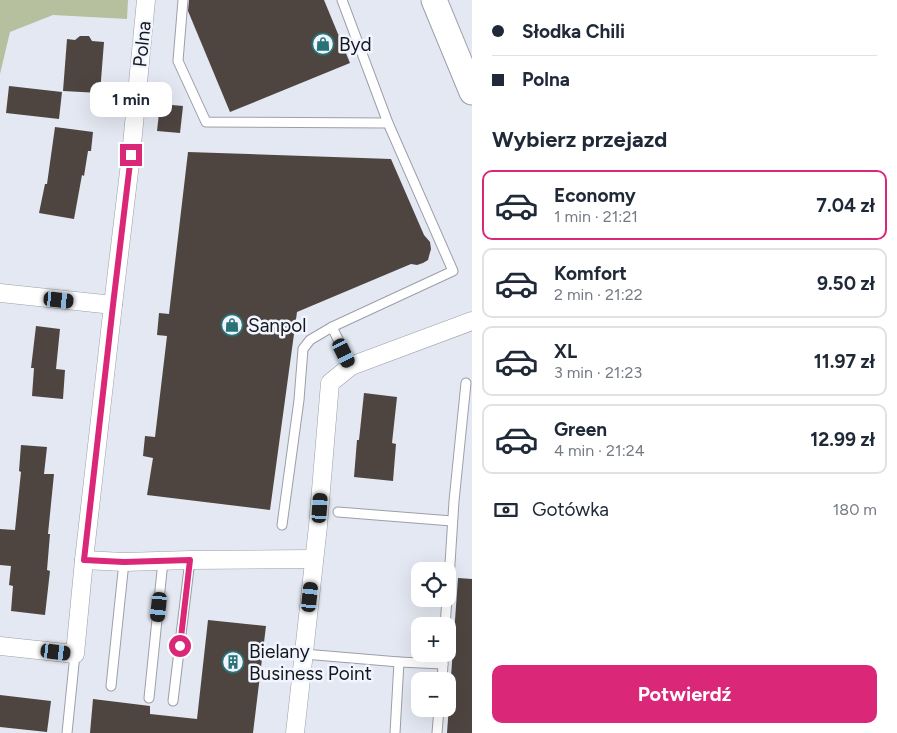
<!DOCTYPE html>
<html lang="pl">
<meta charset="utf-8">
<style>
:root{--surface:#fff;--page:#f6f6f7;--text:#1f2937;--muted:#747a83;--line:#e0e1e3;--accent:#db2777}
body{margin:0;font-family:Figtree,sans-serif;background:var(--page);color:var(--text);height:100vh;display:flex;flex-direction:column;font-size:19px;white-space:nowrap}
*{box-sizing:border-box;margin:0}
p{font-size:16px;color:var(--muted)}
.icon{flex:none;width:28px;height:28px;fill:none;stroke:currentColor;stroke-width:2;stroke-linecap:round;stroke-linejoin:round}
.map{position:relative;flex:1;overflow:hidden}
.panel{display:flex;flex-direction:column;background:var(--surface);width:425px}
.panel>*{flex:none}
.guide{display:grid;align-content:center;height:110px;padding:0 20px;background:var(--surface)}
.fabs{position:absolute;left:411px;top:562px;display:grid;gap:10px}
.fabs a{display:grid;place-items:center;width:45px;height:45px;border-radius:10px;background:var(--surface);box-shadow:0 5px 20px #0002;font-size:25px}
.end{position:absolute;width:22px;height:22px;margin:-11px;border:6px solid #db2777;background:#fff;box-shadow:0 0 0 2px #fff}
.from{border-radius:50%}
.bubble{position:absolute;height:35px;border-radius:10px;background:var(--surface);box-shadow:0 5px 20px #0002;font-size:16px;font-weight:700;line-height:35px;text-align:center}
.car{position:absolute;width:15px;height:30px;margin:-15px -8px;border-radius:6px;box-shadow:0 0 4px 1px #0007;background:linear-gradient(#222 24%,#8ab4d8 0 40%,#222 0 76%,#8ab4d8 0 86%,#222 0)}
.guide b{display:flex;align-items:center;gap:18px;height:48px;font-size:19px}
.guide b+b{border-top:1px solid var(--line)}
.guide i{width:12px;height:12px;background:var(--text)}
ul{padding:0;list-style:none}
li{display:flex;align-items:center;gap:15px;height:70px;margin:0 10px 8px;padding:0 10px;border:2px solid var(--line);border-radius:10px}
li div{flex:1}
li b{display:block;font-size:19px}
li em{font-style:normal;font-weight:700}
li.active{border-color:var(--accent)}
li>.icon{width:45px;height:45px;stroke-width:1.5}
h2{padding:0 20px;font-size:22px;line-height:60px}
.pay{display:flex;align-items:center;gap:12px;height:55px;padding:0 20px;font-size:19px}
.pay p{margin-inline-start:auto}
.primary-button{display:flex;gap:10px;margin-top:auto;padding:10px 20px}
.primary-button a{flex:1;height:58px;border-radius:10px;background:var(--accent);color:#fff;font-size:20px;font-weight:700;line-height:58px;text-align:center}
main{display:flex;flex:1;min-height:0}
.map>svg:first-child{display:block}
.green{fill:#b7c09e}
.building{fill:#4e4541}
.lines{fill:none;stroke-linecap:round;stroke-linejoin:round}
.service-casing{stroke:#9c9fa9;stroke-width:11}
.minor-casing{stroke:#9c9fa9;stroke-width:19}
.secondary-casing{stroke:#9c9fa9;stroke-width:27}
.service{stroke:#fff;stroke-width:9}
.minor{stroke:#fff;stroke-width:18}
.secondary{stroke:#fff;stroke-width:25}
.route{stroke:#db2777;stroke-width:6}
.labels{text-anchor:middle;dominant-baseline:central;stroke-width:5;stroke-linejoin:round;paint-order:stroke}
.street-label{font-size:19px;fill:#16171a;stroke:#f1f5ff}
.poi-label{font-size:19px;fill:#16171a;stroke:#f1f5ff;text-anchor:start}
</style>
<main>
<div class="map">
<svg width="472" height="733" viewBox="0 0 472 733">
<rect width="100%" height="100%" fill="#e4e8f2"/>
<path class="green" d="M0,0H128L127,19L53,15L10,32L0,74Z"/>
<g class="building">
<path d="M189,0H324L350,63L230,112L188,11Z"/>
<path d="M80,36H89L92,41L104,42L100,93L63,91L67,39L75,40Z"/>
<path d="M9,86L62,92L59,119L6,113Z"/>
<path d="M160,104L183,106L180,133L157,131Z"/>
<path d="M55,127L93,132L91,151H88L84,176L82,175L74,219L39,213L45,184H47Z"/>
<path d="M188,152L391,159L424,235L430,242L431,249L429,256L428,260L423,263L417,265L411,264L297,312L270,510L147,495L153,458L143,456L145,436L155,437L167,336L157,335L159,313L169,314Z"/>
<path d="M36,326L60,329L56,369L65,370L63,399L32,396L34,368H31Z"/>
<path d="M364,393L397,397L392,443L396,444L393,481L354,477L357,440H359Z"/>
<path d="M21,445L47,447L44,474H54L48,534H50L47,570L50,571L45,615L11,611L13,586L9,585L11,566L0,565V529L15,530L21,472L19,471Z"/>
<path d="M458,578L472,579V733H447Z"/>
<path d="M208,620L266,626L253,733H90L93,699L150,706V714L197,719Z"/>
<path d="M0,695L51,701L47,732L0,727Z"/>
</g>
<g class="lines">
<g class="service-casing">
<g id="service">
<path d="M183,0L178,61L206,122L388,123L342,0"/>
<path d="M351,366L332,327L453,271L388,123"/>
<path d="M338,512L452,521"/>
<path d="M282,525L299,400L303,349L310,340L332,327"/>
<path d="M448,595L454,501L466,383"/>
<path d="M445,626L447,599"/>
<path d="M304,654L399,662"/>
<path d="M442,681L443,664"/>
<path d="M111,686L124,562"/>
<path d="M149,698L163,561"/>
<path d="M173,701L190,560"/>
<path d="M67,733L75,654"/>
<path d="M395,733L399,662L443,664V654"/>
<path d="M437,733L439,709"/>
</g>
</g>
<g class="minor-casing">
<g id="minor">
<path d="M0,293L113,305"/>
<path d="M84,560L124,562L190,560L314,559"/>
<path d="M0,646L75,654L84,560L113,305L131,155L146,0"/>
<path d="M295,733L318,526L330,383L351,366L472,321"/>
</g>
</g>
<g class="secondary-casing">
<path id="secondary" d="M434,0L472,92"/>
</g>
<use href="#service" class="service"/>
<use href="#minor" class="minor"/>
<use href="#secondary" class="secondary"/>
</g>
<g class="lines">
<path class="route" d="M131,155L113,305L84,560L124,562L190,560L180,646"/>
</g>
<defs>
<g id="shop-ring" transform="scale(1.125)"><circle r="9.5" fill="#f1f5ff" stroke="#287375" stroke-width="1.5"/><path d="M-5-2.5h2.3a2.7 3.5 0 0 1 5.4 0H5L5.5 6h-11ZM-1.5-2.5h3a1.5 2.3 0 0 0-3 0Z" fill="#287375"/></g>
<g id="building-ring" transform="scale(1.125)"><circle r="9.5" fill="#f1f5ff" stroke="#287375" stroke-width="1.5"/><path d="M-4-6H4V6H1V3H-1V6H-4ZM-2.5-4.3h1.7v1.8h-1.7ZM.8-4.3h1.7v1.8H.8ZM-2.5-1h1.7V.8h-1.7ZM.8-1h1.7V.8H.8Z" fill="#287375"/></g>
</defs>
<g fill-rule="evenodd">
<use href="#shop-ring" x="323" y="44"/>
<use href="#shop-ring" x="232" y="325"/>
<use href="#building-ring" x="233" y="662"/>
</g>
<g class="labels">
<g class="street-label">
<text transform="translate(142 44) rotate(-84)">Polna</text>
</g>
<g class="poi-label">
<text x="339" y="44">Byd</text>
<text x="248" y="325">Sanpol</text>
<text x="249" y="651">Bielany<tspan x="249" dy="22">Business Point</tspan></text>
</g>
</g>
</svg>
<div class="fabs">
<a><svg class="icon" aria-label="locate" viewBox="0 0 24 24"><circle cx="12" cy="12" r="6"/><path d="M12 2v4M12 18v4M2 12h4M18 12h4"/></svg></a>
<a>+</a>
<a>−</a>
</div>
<i class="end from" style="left:180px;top:646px"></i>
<i class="end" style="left:131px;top:155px"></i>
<div class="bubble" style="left:90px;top:82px;width:82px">1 min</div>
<i class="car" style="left:59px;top:300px;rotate:96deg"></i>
<i class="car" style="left:344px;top:353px;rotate:154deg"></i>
<i class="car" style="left:320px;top:508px;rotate:4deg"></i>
<i class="car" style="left:310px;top:597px;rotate:6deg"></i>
<i class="car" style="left:159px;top:607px;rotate:186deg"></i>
<i class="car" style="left:56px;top:652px;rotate:97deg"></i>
</div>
<section class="panel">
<div class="guide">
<b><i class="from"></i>Słodka Chili</b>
<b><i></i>Polna</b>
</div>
<h2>Wybierz przejazd</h2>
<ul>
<li class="active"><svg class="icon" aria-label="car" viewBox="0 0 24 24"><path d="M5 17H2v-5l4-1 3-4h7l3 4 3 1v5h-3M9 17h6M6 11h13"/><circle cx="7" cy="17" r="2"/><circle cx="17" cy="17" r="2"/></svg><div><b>Economy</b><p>1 min · 21:21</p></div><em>7.04 zł</em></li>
<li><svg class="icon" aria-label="car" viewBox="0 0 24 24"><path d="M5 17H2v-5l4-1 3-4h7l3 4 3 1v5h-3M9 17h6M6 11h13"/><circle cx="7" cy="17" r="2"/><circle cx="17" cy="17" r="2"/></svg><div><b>Komfort</b><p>2 min · 21:22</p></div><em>9.50 zł</em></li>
<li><svg class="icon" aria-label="car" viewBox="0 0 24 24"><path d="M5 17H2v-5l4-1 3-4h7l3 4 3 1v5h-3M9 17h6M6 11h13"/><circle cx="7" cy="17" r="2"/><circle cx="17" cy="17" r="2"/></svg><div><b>XL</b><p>3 min · 21:23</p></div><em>11.97 zł</em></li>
<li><svg class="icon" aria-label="car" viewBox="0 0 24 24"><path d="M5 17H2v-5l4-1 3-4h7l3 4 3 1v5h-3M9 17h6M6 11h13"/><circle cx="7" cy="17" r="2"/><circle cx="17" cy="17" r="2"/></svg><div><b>Green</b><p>4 min · 21:24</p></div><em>12.99 zł</em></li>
</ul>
<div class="pay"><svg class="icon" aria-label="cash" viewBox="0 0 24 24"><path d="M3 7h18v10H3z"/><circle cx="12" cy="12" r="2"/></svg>Gotówka<p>180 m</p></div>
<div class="primary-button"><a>Potwierdź</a></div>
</section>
</main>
